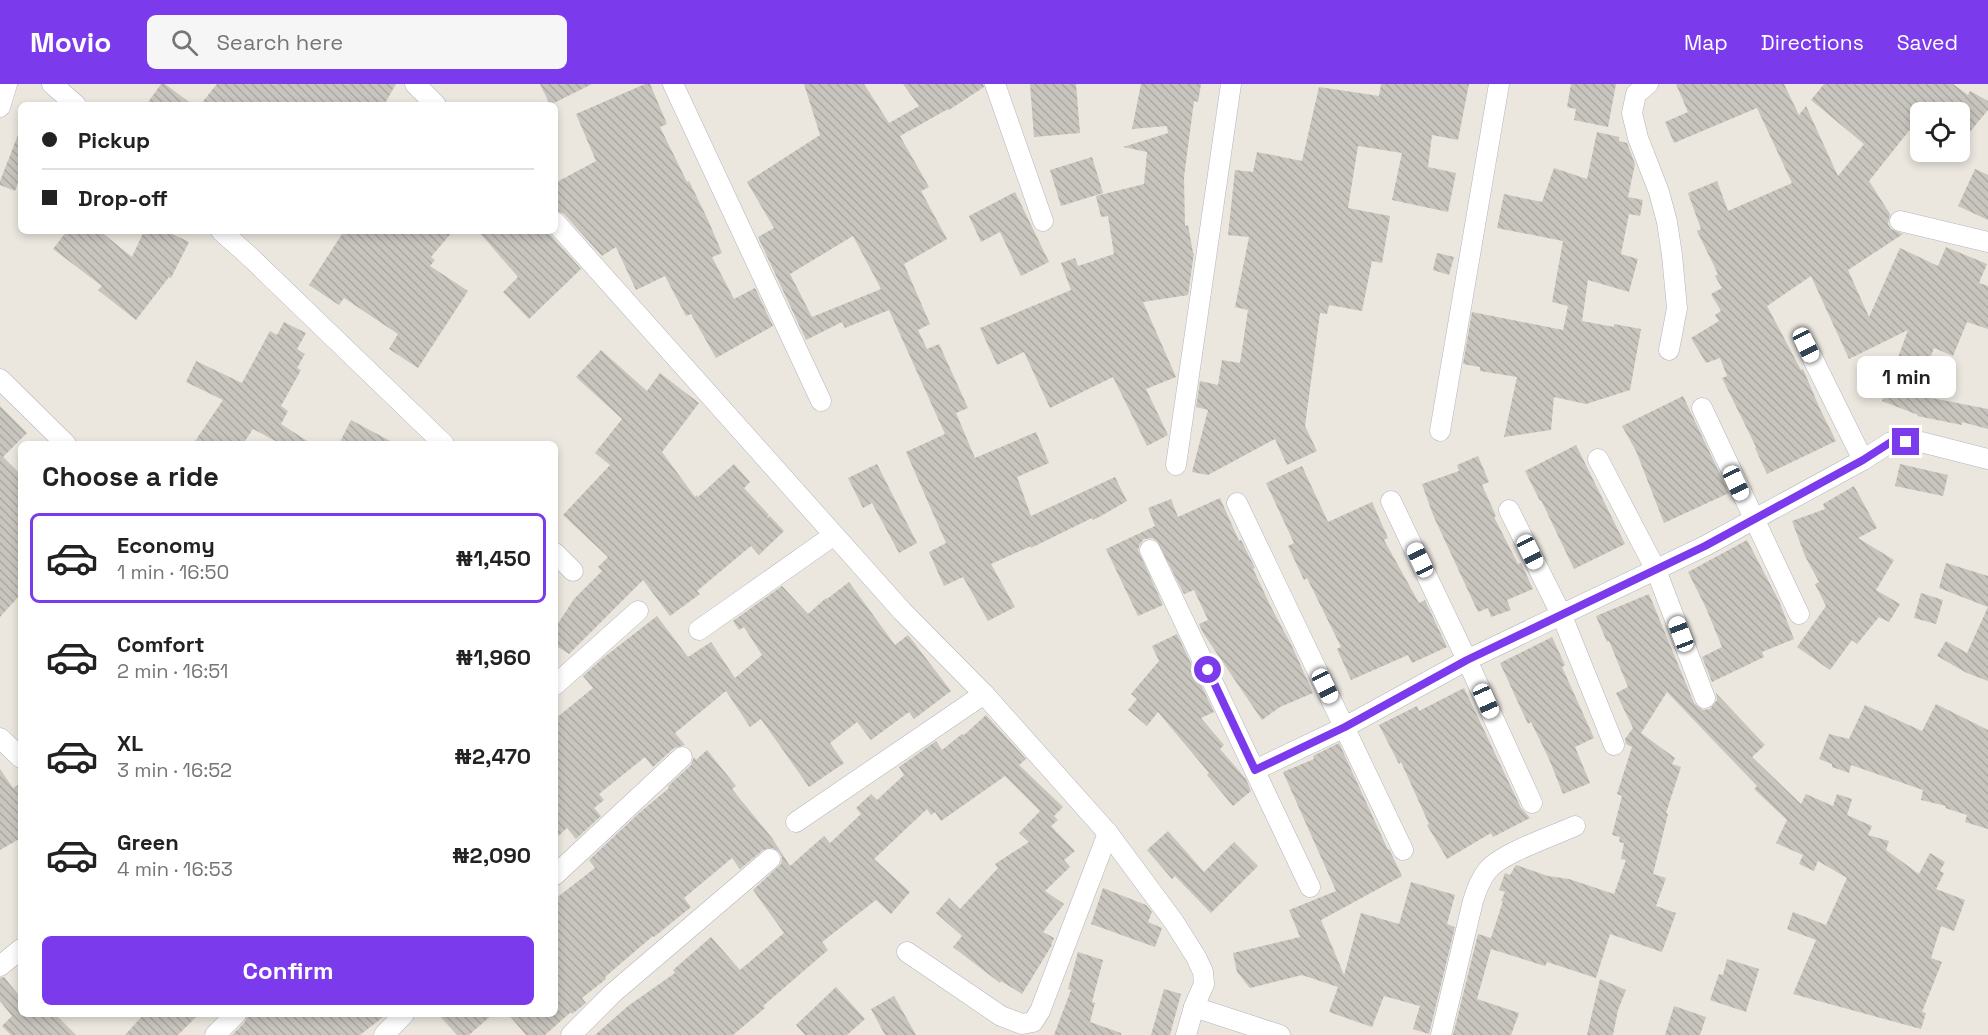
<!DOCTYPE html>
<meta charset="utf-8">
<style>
:root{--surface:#fff;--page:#f6f6f6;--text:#222;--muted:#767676;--line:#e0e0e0;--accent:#7c3aed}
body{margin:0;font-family:"Space Grotesk",sans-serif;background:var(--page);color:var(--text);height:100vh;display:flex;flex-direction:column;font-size:22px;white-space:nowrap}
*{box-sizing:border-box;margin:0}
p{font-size:20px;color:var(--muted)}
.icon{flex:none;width:33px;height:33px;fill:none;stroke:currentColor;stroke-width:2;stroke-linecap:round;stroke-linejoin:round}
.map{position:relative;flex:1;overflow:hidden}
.side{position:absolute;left:18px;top:357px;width:540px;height:576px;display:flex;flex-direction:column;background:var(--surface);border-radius:9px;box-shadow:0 3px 9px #0003}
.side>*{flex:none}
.guide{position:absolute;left:18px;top:18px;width:540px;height:132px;border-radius:9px;box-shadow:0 3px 9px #0003;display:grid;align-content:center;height:132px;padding:0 24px;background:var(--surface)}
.tools{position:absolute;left:1910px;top:18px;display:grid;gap:12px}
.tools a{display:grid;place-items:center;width:60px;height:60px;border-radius:9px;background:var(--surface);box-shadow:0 3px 9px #0003;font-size:30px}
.end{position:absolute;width:27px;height:27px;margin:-14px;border:8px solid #7c3aed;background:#fff;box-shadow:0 0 0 3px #fff}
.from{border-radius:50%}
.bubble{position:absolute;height:42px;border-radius:9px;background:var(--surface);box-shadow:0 3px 9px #0003;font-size:20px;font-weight:700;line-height:42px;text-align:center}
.car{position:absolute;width:18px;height:36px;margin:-18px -9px;border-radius:8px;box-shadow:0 0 4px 2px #0007;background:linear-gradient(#fff 24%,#345 0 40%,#fff 0 76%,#345 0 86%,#fff 0)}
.guide b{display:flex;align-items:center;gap:21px;height:57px;font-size:22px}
.guide b+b{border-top:2px solid var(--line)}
.guide i{width:15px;height:15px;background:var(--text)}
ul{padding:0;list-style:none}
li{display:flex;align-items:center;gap:18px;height:90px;margin:0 12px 9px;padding:0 12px;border:3px solid transparent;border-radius:9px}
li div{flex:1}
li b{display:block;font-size:22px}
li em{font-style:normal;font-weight:700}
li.on{border-color:var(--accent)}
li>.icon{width:54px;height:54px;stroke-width:1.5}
h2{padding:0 24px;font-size:27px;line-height:72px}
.cta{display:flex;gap:12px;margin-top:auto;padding:12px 24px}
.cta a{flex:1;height:69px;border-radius:9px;background:var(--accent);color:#fff;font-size:24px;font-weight:700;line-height:69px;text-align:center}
header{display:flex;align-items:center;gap:36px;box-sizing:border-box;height:84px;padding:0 30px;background:var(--accent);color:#fff}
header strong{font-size:28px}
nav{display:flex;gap:33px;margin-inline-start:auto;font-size:21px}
.search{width:420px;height:54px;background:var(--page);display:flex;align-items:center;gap:15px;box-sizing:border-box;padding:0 21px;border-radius:9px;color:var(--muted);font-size:22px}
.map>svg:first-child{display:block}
.building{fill:url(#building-back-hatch);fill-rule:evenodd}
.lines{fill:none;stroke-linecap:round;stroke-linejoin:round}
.street-casing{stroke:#b3b4bd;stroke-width:21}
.street{stroke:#fff;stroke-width:20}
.route{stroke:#7c3aed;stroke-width:8}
</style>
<header>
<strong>Movio</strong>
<div class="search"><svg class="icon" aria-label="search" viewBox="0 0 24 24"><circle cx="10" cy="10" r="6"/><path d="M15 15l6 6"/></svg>Search here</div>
<nav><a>Map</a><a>Directions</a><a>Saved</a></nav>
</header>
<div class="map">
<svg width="1988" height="951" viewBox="0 0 1988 951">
<defs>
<pattern id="building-back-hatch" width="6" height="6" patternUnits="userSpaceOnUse" patternTransform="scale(1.5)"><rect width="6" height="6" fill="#c7c5bd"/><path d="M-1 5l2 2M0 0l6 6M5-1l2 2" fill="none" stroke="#aba9a3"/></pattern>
</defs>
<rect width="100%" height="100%" fill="#ebe7df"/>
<g class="building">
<path d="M161,0H165L193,21H146Z"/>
<path d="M217,0H396L384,21H200Z"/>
<path d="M540,0H592L550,21Z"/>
<path d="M645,0H650L667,40L660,43L687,98L689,97L708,136L722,169L712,173L734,215L755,204L773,242L716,274L691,230L686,232L665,192L636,206L616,163L602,172L564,130L558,127L555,120V99L596,77L576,30Z"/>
<path d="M804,0H864L889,39L919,22L903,0H983L984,3L949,26L948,25L900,52L929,103L921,107L947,155L904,180L930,240L918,246L927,265L939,260L968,324L956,329L975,374L1036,348L1049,379L1017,393L1031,432L1115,393L1127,417L1101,432L1093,436L1092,434L1031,464V462L991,480L1015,523L988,537L963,493L944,502L929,468L946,459L906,368L945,350L889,226L845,244L842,238L806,256L758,153L774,144L747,98L820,51ZM853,152L881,205L812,233L790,190Z"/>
<path d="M1030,0H1076L1080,49L1034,53Z"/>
<path d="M1141,0H1201L1198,18L1194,17L1184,93L1185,142L1188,141L1193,169H1194L1188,211L1143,218L1176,293L1146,305L1168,351L1147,362L1113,293L1050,324L1024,268L997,281L980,244L1071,206L1061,179L1075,174L1078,182L1114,170L1108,132L1101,133L1096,112L1144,100L1147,68L1123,63L1168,49L1167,42L1132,45Z"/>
<path d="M1381,0H1469L1458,56L1432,51L1428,83L1456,89L1448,128L1392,116L1402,69L1358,62L1348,124L1390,132L1382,179L1372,177L1362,227L1329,221L1327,230L1320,229L1305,342L1317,367L1287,381L1275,355L1208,391L1192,388L1208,326L1196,323L1200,297L1218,301L1222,276L1240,279L1248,226L1235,223L1249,153L1228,151L1235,86L1253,88L1257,68L1302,77L1319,3L1379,12Z"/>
<path d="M1571,0H1616L1608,43L1574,36L1576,25L1567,23Z"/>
<path d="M1676,0H1784L1799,31L1806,22L1838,92L1864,60L1811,16L1824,0H1953L1968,11L1970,7L1988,17V26L1959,61V28H1920V33L1869,97L1890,130L1888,140L1891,145L1903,150L1848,186L1869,233L1900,164L1938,182L1946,163L1987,180L1979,199L1988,202V245L1967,238L1953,272L1934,264L1916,311L1988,325V345L1962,338V341L1917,332L1918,331L1882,317L1908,246L1849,275L1811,192L1767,222L1801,286L1803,285L1820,325L1836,357L1767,390L1755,364L1756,363L1722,294L1727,292L1720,274L1706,279L1691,254L1719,237L1715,231L1721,227L1711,210L1722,204L1715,192L1718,190L1697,147L1701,145L1688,109L1717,97L1728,127L1792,99L1757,24L1674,59L1665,38L1688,28Z"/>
<path d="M20,46L21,91L15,107L0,101V97Z"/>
<path d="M1597,48L1619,53V57L1627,59L1635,80L1628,113L1643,116L1640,132L1629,130L1621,170L1638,175L1629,208L1588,196L1582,237L1614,243V240L1641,245L1630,306L1586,320L1554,313L1551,346L1504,353L1517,293L1480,287V283L1463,280L1472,228L1563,246L1568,222L1552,218L1563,157L1497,144L1504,110L1542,118L1554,84L1587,95Z"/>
<path d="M1092,73L1103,109L1061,122L1050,86Z"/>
<path d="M1975,85L1988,91V136L1958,122Z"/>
<path d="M1015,108L1049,178L1021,192L1000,148L981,158L969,132Z"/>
<path d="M67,147H100L132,173L144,147H166L189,158L171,194L169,193L136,236L98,206L102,202L53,165Z"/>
<path d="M344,147H453L431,173L435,176L430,182L468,207L418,284L389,265L398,250L344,214L339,221L309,201Z"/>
<path d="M478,147H547L581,185L529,235L503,208L518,193Z"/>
<path d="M1437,169L1454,173L1449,191L1433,186Z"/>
<path d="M284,238L306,249L297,265L305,270L297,284L301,286L281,322L288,327L281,340L312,360H281L253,345L243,360H193L223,316L186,298L196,277L242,299L270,247L277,251Z"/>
<path d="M601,266L647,307L660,289L699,319L662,368L695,413L697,411L698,413L734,380L750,398L744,404L769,431L766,435L770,432L784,447L759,471L751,462L697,507L700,510L670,532L643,496L569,570L555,561V544L574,515L602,487L598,483L608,473L563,431L610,381L595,369L622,335L576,293Z"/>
<path d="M1683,312L1729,409L1664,439L1636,367L1622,342Z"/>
<path d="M0,322L27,349L3,373L21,391V510L0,533Z"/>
<path d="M351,336L396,360H339Z"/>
<path d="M1576,361L1625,460L1574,485L1541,416L1540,417L1525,387Z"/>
<path d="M1478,372L1489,398L1482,401L1496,432L1494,433L1518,480L1521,479L1533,505L1507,516L1511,526L1491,533L1488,524L1478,528L1433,431L1422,400L1459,387L1457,381Z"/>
<path d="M877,380L917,459L899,469L872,419L863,424L848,394Z"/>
<path d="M1900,380L1948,391L1943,412L1895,402Z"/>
<path d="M1302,382L1328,438L1372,418L1388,454L1384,456L1419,519L1425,516L1447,563L1412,579L1408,571L1351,596L1337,565L1341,563L1307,494L1304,496L1288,462L1294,459L1266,399Z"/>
<path d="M1854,402L1877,444L1858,454L1894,476L1876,506L1900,520L1889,538L1879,533L1857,560L1852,556L1830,586L1797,563L1826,522L1815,500L1819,498L1805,472L1792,437L1825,425L1823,420Z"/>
<path d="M1220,414L1239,457L1241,456L1255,484L1253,485L1271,523L1292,562L1313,609L1280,623L1262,636L1203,549L1199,540L1208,536L1194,506L1184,510L1157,457L1152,454L1144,455L1140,460L1138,466L1163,521L1138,532L1106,465L1155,442L1148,424L1171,415L1178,433Z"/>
<path d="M1747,456L1779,517L1794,555L1762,568L1764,573L1712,598L1702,573L1722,563L1706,524L1688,488Z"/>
<path d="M1946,479L1988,492V597L1967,589L1937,572L1946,557L1967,569L1988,523L1939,504Z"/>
<path d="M849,498L895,561L908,551L951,607L914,635L909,628L871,656L857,638L830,659L844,679L809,703L761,635L750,643L726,607L675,649L685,661L674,664L653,683L645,673L599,710L604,716L594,724L601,732L576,755L567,744L555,755V635L593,604L583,592L603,574L657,532L688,573L711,558L735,594L762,571L744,543L739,546L733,537L782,502L808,530L826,514L827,515Z"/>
<path d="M1921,509L1943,516L1936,540L1914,534Z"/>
<path d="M1649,510L1694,619L1703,626L1710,625L1717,616L1716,609L1765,661L1752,673L1801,720L1806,710L1833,722L1837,710L1852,715L1847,731L1872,742L1868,751L1889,757L1886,766L1919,790L1930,769L1945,778L1940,787L1944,789L1936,805L1965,816L1954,847L1941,842L1931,874L1942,878L1922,928L1926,929L1921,945L1793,910L1816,856L1787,845L1793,828L1826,841L1847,794L1818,777L1814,787L1799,780L1803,771L1776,759L1787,736L1754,705L1757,702L1667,608L1641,649L1675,674L1672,680L1681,683L1666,729L1668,730L1653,790L1666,794L1656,822L1676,829L1662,868L1610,850L1596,894L1547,878L1545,882L1491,865L1477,915L1519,929L1511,951H1453L1478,850L1491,854L1503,817H1501L1505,808L1499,806L1505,789L1510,791L1516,781L1548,792L1569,795L1614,810L1626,776L1621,775L1624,759L1619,758L1620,753L1612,751L1622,712L1617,710L1632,663L1626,660L1625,655L1633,644L1616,609L1628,603L1609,557L1607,558L1596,532Z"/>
<path d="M1177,550L1214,628L1201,634L1224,661L1220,665L1246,695L1251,707L1233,722L1207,691L1209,689L1158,628L1147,642L1128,626L1137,615L1131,610L1159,577L1152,562Z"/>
<path d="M1552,553L1565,581L1562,583L1594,654L1575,663L1590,699L1563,710L1549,675L1531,638L1528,640L1500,579Z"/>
<path d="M1464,604L1521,724L1530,734L1493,753L1491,749L1447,775L1427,741L1429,740L1401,678L1399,680L1379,641L1417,622L1419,627Z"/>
<path d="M1936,620L1988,646V745L1965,738L1967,731L1945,724L1946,722L1921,716L1923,706L1851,681L1849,689L1832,683V680L1819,675L1829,650L1849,655L1865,621L1922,647Z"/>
<path d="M986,631L1026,675L1019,681L1063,723L1054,732L1058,736L1051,742L1075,767L1064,776L1070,783L1045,807L1064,820L1043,848L1054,854L1051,861H1052L1022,910L1001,897L1000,899L953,863L962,852L936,829L949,814L960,825L998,784L995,780L1029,758L1019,749L1040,727L1005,692L941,737L935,728L931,731L927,725L874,775L910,808L891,830L876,816L822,858L828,866L763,922L765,924L733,951H595L628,922L675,889L673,886L711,853L740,886L784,849L753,806L781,780L782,773L779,768L773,764L763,766L740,785L732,774L684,814L691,823L654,853L653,852L605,893L606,895L582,914L586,919L572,930L571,928L545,951H526L508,930H555V815L595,784L589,776L638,730L669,704L668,702L691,681L694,673L696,676L707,666L736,702L732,705L772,754L790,782L824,752L830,759L861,730L856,724L871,710L877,716L904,691L899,683L936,657L942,666L962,650L964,651Z"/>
<path d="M1339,659L1388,766L1389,765L1402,792L1321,836L1344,891L1361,829L1399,840L1411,798L1455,811L1447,840L1455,843L1429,950L1413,945L1420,922L1384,912L1372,943L1329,928L1338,903L1302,891L1250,904L1237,888L1233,869L1300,853L1289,826L1336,807L1283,688L1314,675L1313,672Z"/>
<path d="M0,685L13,704L21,699V754L0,766Z"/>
<path d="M1168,747L1204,788L1234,758L1258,782L1211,829L1175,792L1172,795L1147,766Z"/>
<path d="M1103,804L1146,821L1152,828L1148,838L1162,844L1155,863L1091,840Z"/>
<path d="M1078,868L1103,876L1092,918L1095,919L1090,938L1121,949V951H1054L1071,906L1068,905Z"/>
<path d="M1727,875L1759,885L1746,928L1710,916L1719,890L1723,891Z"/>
<path d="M4,893L21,914V930H55L76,951H11L2,942L12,932L0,917V894Z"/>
<path d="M1600,895L1626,906L1618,926L1613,951H1587Z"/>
<path d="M836,903L865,935L847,951H805L796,941Z"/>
<path d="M1164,905L1181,910L1170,951H1151Z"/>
<path d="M894,912L916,951H885L871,925Z"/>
<path d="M1674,922L1706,933L1700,951H1665Z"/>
<path d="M144,930H199L178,951H125Z"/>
<path d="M248,930H387L360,951H232L245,938Z"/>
<path d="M438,930H493L469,951H457Z"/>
</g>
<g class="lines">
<g class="street-casing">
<g id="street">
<path d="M52,0L76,21"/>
<path d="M415,0L436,21"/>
<path d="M673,0L821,317"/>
<path d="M995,0L1043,137"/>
<path d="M1648,0L1636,10L1632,29L1638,54L1659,108L1667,138L1672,171L1677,224L1669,266"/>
<path d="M0,23L7,0"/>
<path d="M1900,137L1988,158"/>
<path d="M555,138L902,527L984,610L1108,749L1174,838L1196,873L1203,888L1204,900L1194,923L1186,951"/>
<path d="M221,147L248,171L444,360"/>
<path d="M1806,261L1863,376"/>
<path d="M0,295L66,360"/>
<path d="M1702,324L1799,530"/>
<path d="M1440,347L1499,0"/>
<path d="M1598,375L1656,486L1705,614"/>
<path d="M1176,381L1231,0"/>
<path d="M1391,417L1467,576L1532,719"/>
<path d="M1237,419L1403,766"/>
<path d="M1509,426L1562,532L1614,661"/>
<path d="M1150,466L1310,803"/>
<path d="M555,469L573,487"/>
<path d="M699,546L834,451"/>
<path d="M555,601L638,527"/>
<path d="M0,654L21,674"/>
<path d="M1255,686L1345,643L1467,576L1705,462L1863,376L1891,358H1921L1988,375"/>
<path d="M796,738L984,610"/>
<path d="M555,791L682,673"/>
<path d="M907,868L1001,932L1022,940L1033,938L1040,927L1108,749"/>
<path d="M0,882L21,865"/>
<path d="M1194,923L1280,951"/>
<path d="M215,951L236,930"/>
<path d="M384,951L404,930"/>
<path d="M571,951L613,909L770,775"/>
<path d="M1441,951L1473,817C1476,807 1480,796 1487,787C1501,769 1553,752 1575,742"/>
</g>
</g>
<use href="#street" class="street"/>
</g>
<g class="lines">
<path class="route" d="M1208,586L1255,686L1345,643L1467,576L1705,462L1863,376L1891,358H1906"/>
</g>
</svg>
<div class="tools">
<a><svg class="icon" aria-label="locate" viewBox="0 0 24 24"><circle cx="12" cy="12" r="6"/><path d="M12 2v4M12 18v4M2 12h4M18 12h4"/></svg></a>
</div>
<i class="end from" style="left:1208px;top:586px"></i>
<i class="end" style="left:1906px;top:358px"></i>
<div class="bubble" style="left:1857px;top:272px;width:99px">1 min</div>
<i class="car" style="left:1806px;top:261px;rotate:154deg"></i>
<i class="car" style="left:1736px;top:399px;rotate:155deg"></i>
<i class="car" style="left:1530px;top:468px;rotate:154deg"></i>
<i class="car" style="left:1420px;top:476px;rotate:335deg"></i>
<i class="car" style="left:1681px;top:550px;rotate:339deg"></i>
<i class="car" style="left:1325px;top:602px;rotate:154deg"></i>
<i class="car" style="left:1486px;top:617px;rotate:156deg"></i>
<div class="guide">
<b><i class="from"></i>Pickup</b>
<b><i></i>Drop-off</b>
</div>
<section class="side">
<h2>Choose a ride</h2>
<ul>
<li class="on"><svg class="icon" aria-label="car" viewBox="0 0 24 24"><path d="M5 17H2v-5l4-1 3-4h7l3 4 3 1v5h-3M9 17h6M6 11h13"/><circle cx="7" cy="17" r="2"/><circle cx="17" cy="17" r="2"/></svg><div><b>Economy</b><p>1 min · 16:50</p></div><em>₦1,450</em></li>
<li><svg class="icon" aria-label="car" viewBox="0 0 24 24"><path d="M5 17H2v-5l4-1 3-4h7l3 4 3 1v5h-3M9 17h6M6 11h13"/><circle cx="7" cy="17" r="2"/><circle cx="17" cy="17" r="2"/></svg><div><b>Comfort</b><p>2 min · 16:51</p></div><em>₦1,960</em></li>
<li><svg class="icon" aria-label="car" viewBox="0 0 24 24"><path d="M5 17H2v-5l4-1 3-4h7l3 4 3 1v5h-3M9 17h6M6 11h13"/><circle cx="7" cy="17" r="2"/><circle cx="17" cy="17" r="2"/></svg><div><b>XL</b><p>3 min · 16:52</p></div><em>₦2,470</em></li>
<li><svg class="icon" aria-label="car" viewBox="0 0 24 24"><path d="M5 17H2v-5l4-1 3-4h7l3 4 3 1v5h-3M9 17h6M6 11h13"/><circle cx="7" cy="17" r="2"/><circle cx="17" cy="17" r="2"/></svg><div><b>Green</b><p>4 min · 16:53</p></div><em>₦2,090</em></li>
</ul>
<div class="cta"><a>Confirm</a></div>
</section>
</div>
